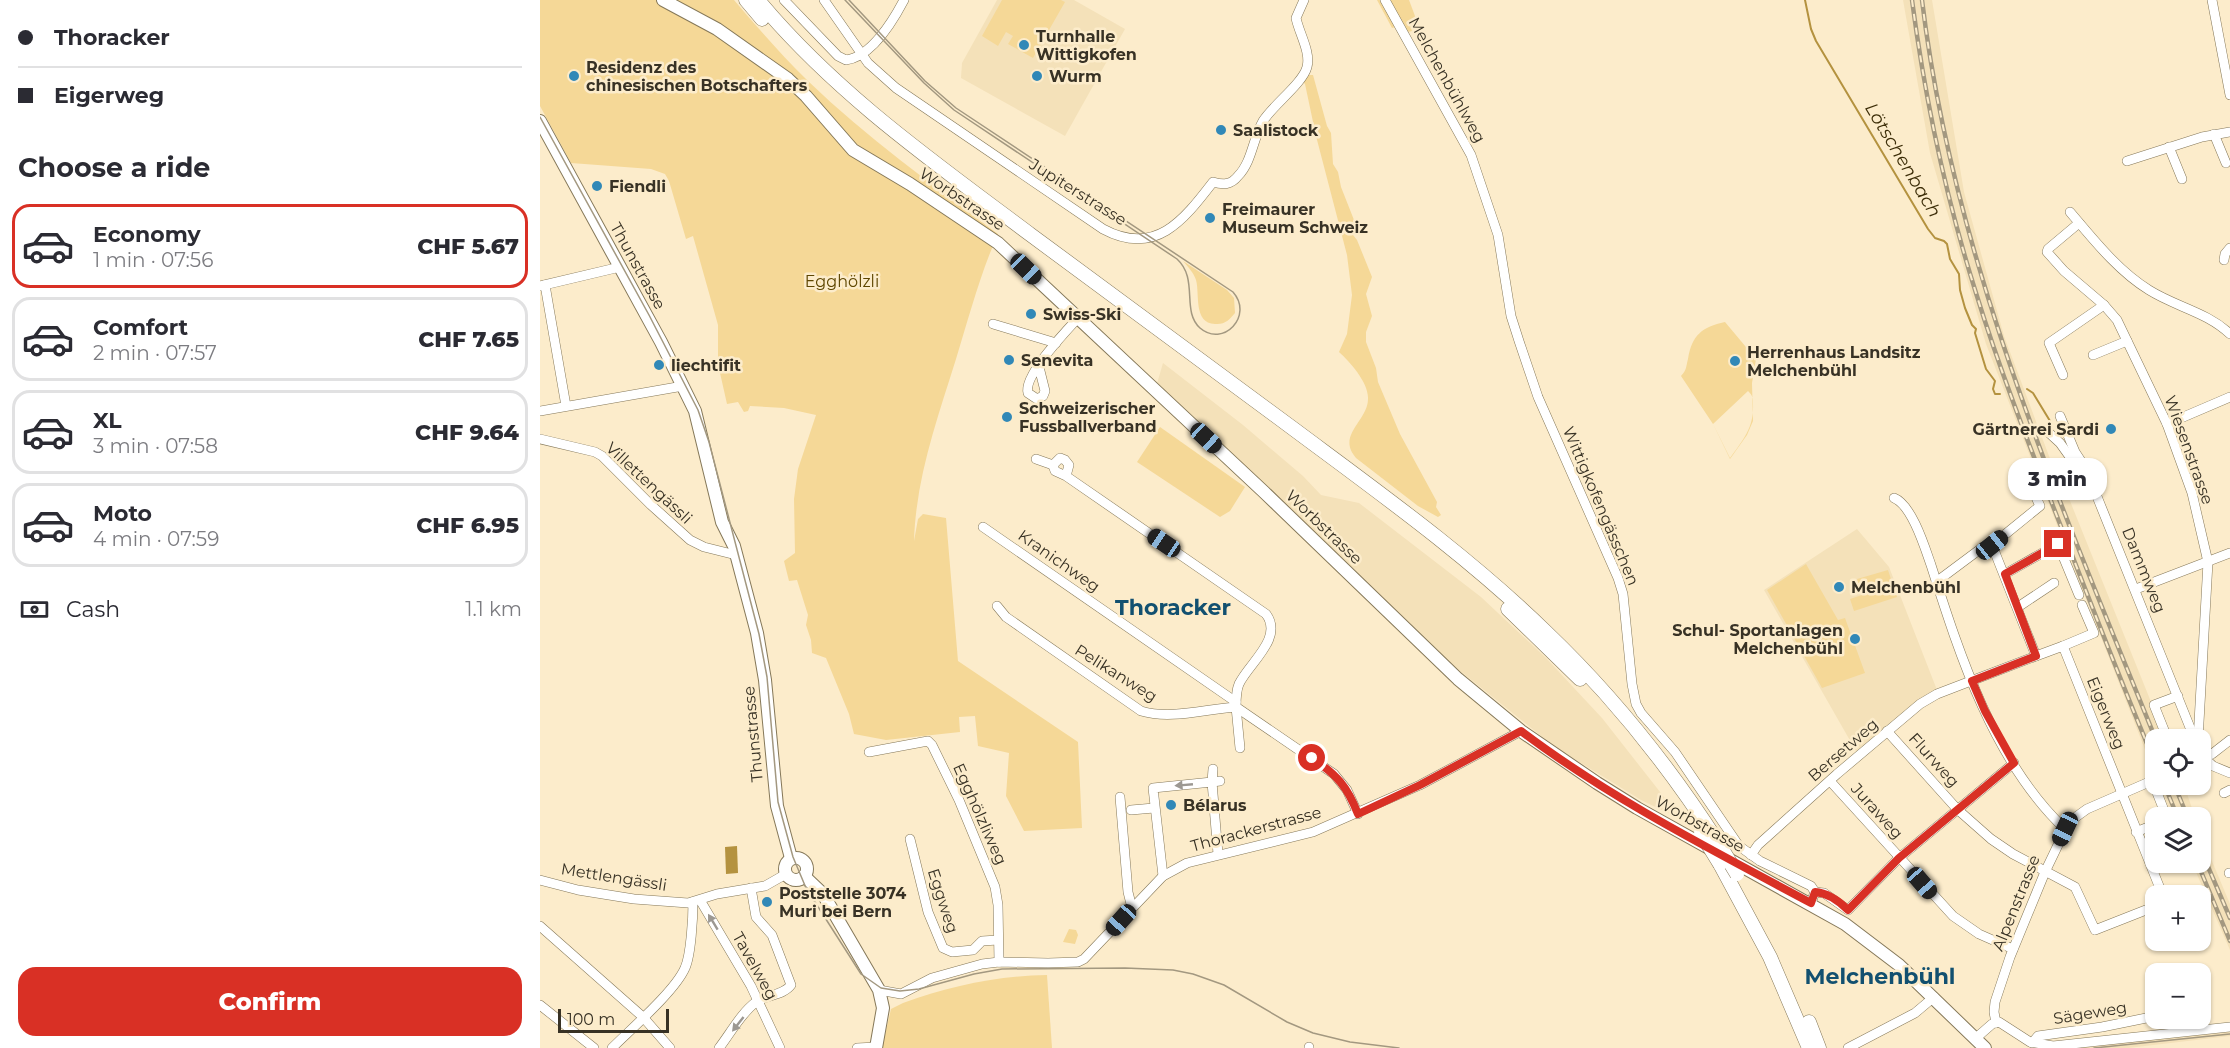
<!DOCTYPE html>
<meta charset="utf-8">
<style>
:root{--surface:#fff;--page:#f2f2f3;--text:#2b2b33;--muted:#7c7c81;--line:#e1e1e2;--accent:#d93025}
body{margin:0;font-family:Montserrat,sans-serif;background:var(--page);color:var(--text);height:100vh;display:flex;flex-direction:column;font-size:22px;white-space:nowrap}
*{box-sizing:border-box;margin:0}
p{font-size:20px;color:var(--muted)}
.icon{flex:none;width:33px;height:33px;fill:none;stroke:currentColor;stroke-width:2;stroke-linecap:round;stroke-linejoin:round}
.map{position:relative;flex:1;overflow:hidden}
.side{display:flex;flex-direction:column;background:var(--surface);width:540px}
.side>*{flex:none}
.hud{display:grid;align-content:center;height:132px;padding:0 18px;background:var(--surface)}
.tools{position:absolute;left:1605px;top:729px;display:grid;gap:12px}
.tools a{display:grid;place-items:center;width:66px;height:66px;border-radius:12px;background:var(--surface);box-shadow:0 2px 4px #0004;font-size:30px}
.scale{position:absolute;left:18px;bottom:15px;width:111px;box-sizing:border-box;padding-left:6px;border:3px solid #383225;border-top:0;font-size:16px;line-height:21px;white-space:nowrap;color:#383225;-webkit-text-stroke:4px #fceccb;paint-order:stroke}
.end{position:absolute;width:27px;height:27px;margin:-14px;border:8px solid #d93025;background:#fff;box-shadow:0 0 0 3px #fff}
.from{border-radius:50%}
.bubble{position:absolute;height:42px;border-radius:18px;background:var(--surface);box-shadow:0 2px 4px #0004;font-size:20px;font-weight:800;line-height:42px;text-align:center}
.car{position:absolute;width:18px;height:36px;margin:-18px -9px;border-radius:8px;box-shadow:0 0 4px 2px #0007;background:linear-gradient(#222 24%,#8ab4d8 0 40%,#222 0 76%,#8ab4d8 0 86%,#222 0)}
.hud b{display:flex;align-items:center;gap:21px;height:57px;font-size:22px}
.hud b+b{border-top:2px solid var(--line)}
.hud i{width:15px;height:15px;background:var(--text)}
ul{padding:0;list-style:none}
li{display:flex;align-items:center;gap:18px;height:84px;margin:0 12px 9px;padding:0 6px;border:3px solid var(--line);border-radius:18px}
li div{flex:1}
li b{display:block;font-size:22px}
li em{font-style:normal;font-weight:800}
li.current{border-color:var(--accent)}
li>.icon{width:54px;height:54px;stroke-width:1.5}
h2{padding:0 18px;font-size:27px;line-height:72px}
.pay{display:flex;align-items:center;gap:15px;height:66px;padding:0 18px;font-size:22px}
.pay p{margin-inline-start:auto}
.cta{display:flex;gap:12px;margin-top:auto;padding:12px 18px}
.cta a{flex:1;height:69px;border-radius:18px;background:var(--accent);color:#fff;font-size:24px;font-weight:800;line-height:69px;text-align:center}
main{display:flex;flex:1;min-height:0}
.map>svg:first-child{display:block}
.built{fill:#f4e1b9}
.green{fill:#f5d897;fill-rule:evenodd}
.water{fill:#b4923f}
.lines{fill:none;stroke-linecap:round;stroke-linejoin:round}
.stream{stroke:#b4923f;stroke-width:2}
.minor-casing{stroke:#857859;stroke-width:10}
.major-casing{stroke:#857859;stroke-width:14}
.highway-casing{stroke:#857859;stroke-width:15}
.minor{stroke:#fff;stroke-width:9}
.major{stroke:#fff;stroke-width:12}
.highway{stroke:#fff;stroke-width:14}
.tram{stroke:#a39880;stroke-width:1.5}
.rail-casing{stroke:#a39880;stroke-width:4.5}
.rail{stroke:#fceccb;stroke-width:2;stroke-dasharray:7;stroke-linecap:butt}
.highway-bridge-casing{stroke:#857859;stroke-width:15;stroke-linecap:butt}
.highway-bridge{stroke:#fff;stroke-width:14}
.oneway{fill:#9c9892}
.route{stroke:#d93025;stroke-width:8}
.poi-dot{fill:#3188b7;stroke:#fceccb;stroke-width:2}
.labels{text-anchor:middle;dominant-baseline:central;stroke-width:5;stroke-linejoin:round;paint-order:stroke}
.poi-label{font-size:16px;font-weight:bold;fill:#383225;stroke:#fceccb;text-anchor:start}
.street-label{font-size:16px;fill:#383225;stroke:#fceccb}
.park-label{font-size:16px;fill:#5e4601;stroke:#fceccb}
.water-label{font-size:18px;font-style:italic;fill:#3d2e09;stroke:#fceccb}
.district-label{font-size:22px;font-weight:bold;fill:#125070;stroke:#fceccb}
</style>
<main>
<section class="side">
<div class="hud">
<b><i class="from"></i>Thoracker</b>
<b><i></i>Eigerweg</b>
</div>
<h2>Choose a ride</h2>
<ul>
<li class="current"><svg class="icon" aria-label="car" viewBox="0 0 24 24"><path d="M5 17H2v-5l4-1 3-4h7l3 4 3 1v5h-3M9 17h6M6 11h13"/><circle cx="7" cy="17" r="2"/><circle cx="17" cy="17" r="2"/></svg><div><b>Economy</b><p>1 min · 07:56</p></div><em>CHF 5.67</em></li>
<li><svg class="icon" aria-label="car" viewBox="0 0 24 24"><path d="M5 17H2v-5l4-1 3-4h7l3 4 3 1v5h-3M9 17h6M6 11h13"/><circle cx="7" cy="17" r="2"/><circle cx="17" cy="17" r="2"/></svg><div><b>Comfort</b><p>2 min · 07:57</p></div><em>CHF 7.65</em></li>
<li><svg class="icon" aria-label="car" viewBox="0 0 24 24"><path d="M5 17H2v-5l4-1 3-4h7l3 4 3 1v5h-3M9 17h6M6 11h13"/><circle cx="7" cy="17" r="2"/><circle cx="17" cy="17" r="2"/></svg><div><b>XL</b><p>3 min · 07:58</p></div><em>CHF 9.64</em></li>
<li><svg class="icon" aria-label="car" viewBox="0 0 24 24"><path d="M5 17H2v-5l4-1 3-4h7l3 4 3 1v5h-3M9 17h6M6 11h13"/><circle cx="7" cy="17" r="2"/><circle cx="17" cy="17" r="2"/></svg><div><b>Moto</b><p>4 min · 07:59</p></div><em>CHF 6.95</em></li>
</ul>
<div class="pay"><svg class="icon" aria-label="cash" viewBox="0 0 24 24"><path d="M3 7h18v10H3z"/><circle cx="12" cy="12" r="2"/></svg>Cash<p>1.1 km</p></div>
<div class="cta"><a>Confirm</a></div>
</section>
<div class="map">
<svg width="1690" height="1048" viewBox="0 0 1690 1048">
<rect width="100%" height="100%" fill="#fceccb"/>
<g class="built">
<path d="M457,0H534L585,29L525,136L421,78L422,63Z"/>
<path d="M1363,0H1392L1424,192L1464,336L1509,456L1525,497L1528,496L1626,739L1616,740L1615,775L1446,344L1390,153Z"/>
<path d="M623,363L703,425L763,476L781,495L819,503L941,597L1006,658L1062,718L1135,811L1132,815L1101,800L1015,747L909,662L616,387Z"/>
<path d="M1317,529L1349,567L1397,690L1386,695L1316,751L1224,590Z"/>
<path d="M1619,785H1644L1655,817H1633Z"/>
<path d="M1661,835L1690,904V950L1652,863L1660,862Z"/>
<path d="M1690,1032V1036L1588,1048H1531Z"/>
</g>
<g class="green">
<path d="M0,0H194C218,28 242,56 268,81C327,138 393,185 458,234C440,274 429,317 416,359C397,420 376,477 374,541L378,519L383,514L406,518L418,661L538,742L542,828L484,831L466,796L469,753L438,746L435,716L419,717L420,732L346,740L314,734L309,714L286,658L272,653L271,640L266,625L268,615L257,580L249,581L244,561L255,553L254,499L258,469L276,415L244,408L210,406L208,411L204,412L198,402L187,404L178,364V325L153,236L146,239L129,181L125,174L111,169L31,163L0,106Z"/>
<path d="M462,0H521L525,2L493,58L468,44L473,36L466,32L458,46L442,36Z"/>
<path d="M837,0H869L875,16L873,31L867,32L861,25L852,28Z"/>
<path d="M766,75H773L787,126L791,133L793,164L798,172L801,187L814,220L813,235L817,240L832,277L826,294L832,316L826,332V342L836,368L838,382L860,434L897,502L896,507L901,515L898,517L878,506L816,458C796,435 828,421 828,399C829,383 810,362 799,352L807,334L812,295L807,255L776,136L765,84L761,80Z"/>
<path d="M643,261L687,290L694,298L695,313C690,319 685,325 675,324C653,323 660,294 656,280C654,273 648,267 643,261Z"/>
<path d="M1185,322L1216,359L1212,383L1213,421L1207,435L1190,459L1173,424L1141,376C1147,370 1146,366 1148,359C1152,335 1162,327 1185,322ZM1208,391C1213,396 1213,398 1213,404C1214,428 1203,440 1190,458L1173,424Z"/>
<path d="M620,427L705,487L690,511L680,517L597,462Z"/>
<path d="M1266,564L1298,620L1305,618L1325,673L1282,688L1227,590Z"/>
<path d="M1348,570L1357,597L1314,611L1310,599L1322,595L1317,579Z"/>
<path d="M529,929L536,930L538,935L535,944L523,942Z"/>
<path d="M507,975L512,1048H342L351,1009L363,1003C410,986 457,976 507,975Z"/>
</g>
<path class="water" d="M197,846L198,873L186,874L185,847Z"/>
<g class="lines">
<g class="stream">
<path d="M1265,0L1271,29L1276,41L1388,229L1395,238L1404,241L1407,244L1410,259L1419,274L1420,290L1425,308L1432,325L1436,329L1435,333L1446,369L1455,381L1453,389L1455,394H1460"/>
<path d="M1487,389L1493,393L1510,421"/>
</g>
<g class="minor-casing">
<g id="minor">
<path d="M244,0L298,56L306,60C331,57 353,21 364,0"/>
<path d="M284,0L328,63L356,88L563,229C615,257 643,221 673,182C683,185 691,185 698,176C712,162 713,138 723,121C733,105 763,83 767,67C771,52 759,33 756,18L764,0"/>
<path d="M845,0L931,155L958,235L971,316L979,341L998,397L1078,578L1083,594L1092,684L1096,704L1101,713L1135,752L1199,846L1220,861L1271,886L1275,892L1271,903"/>
<path d="M1672,0L1690,95"/>
<path d="M1674,134L1686,163"/>
<path d="M1629,147L1642,179"/>
<path d="M1587,161L1662,137L1690,132"/>
<path d="M1530,212C1553,239 1578,271 1609,290C1636,307 1667,312 1690,334"/>
<path d="M1539,223L1508,249L1507,252L1524,271L1564,305L1577,320L1627,424L1652,493L1668,562L1658,740"/>
<path d="M1684,260L1685,254L1690,248"/>
<path d="M5,285L26,406"/>
<path d="M0,286L80,267"/>
<path d="M453,324L516,343"/>
<path d="M1553,355L1587,341"/>
<path d="M499,367L505,391L503,396L497,399L488,393C483,376 526,331 539,317"/>
<path d="M1523,375L1509,343L1564,305"/>
<path d="M0,411L143,386"/>
<path d="M1520,416L1535,452L1552,478L1556,494L1655,740"/>
<path d="M1627,424L1690,397"/>
<path d="M1507,431L1520,443L1545,478"/>
<path d="M0,439L55,452L62,456L111,505L150,540L164,547L196,555"/>
<path d="M496,459L513,465"/>
<path d="M526,476L515,471L513,465L520,458L525,460L529,465L526,476L726,614C744,638 709,663 699,684C696,691 696,699 696,707L794,774L807,790L818,814"/>
<path d="M1354,498C1372,505 1385,548 1391,565C1420,656 1454,762 1525,829"/>
<path d="M443,527L696,702"/>
<path d="M1452,545L1496,656L1523,646L1623,896"/>
<path d="M1465,574L1518,544L1539,595"/>
<path d="M1396,582L1443,547L1452,545L1500,506L1487,478"/>
<path d="M1596,589L1690,553"/>
<path d="M457,606L466,617L601,711C631,720 665,709 696,707L700,748"/>
<path d="M1478,607L1514,583"/>
<path d="M1523,646L1554,633L1542,605"/>
<path d="M1347,731L1417,809L1451,839L1473,854L1535,887L1555,930L1616,906"/>
<path d="M1628,740L1614,705L1638,696"/>
<path d="M329,752L388,741L392,745L419,800L455,887L458,905L459,962"/>
<path d="M1660,754L1673,766L1690,773"/>
<path d="M1660,759L1672,754L1690,740"/>
<path d="M673,769L672,782L680,781"/>
<path d="M1612,780L1627,818"/>
<path d="M1290,781L1413,916L1439,934L1473,949"/>
<path d="M1684,793L1690,790"/>
<path d="M580,797L588,892L592,908"/>
<path d="M591,810L614,808"/>
<path d="M1596,832L1616,824"/>
<path d="M370,839L388,912L403,948L412,952L433,950L442,941L458,940"/>
<path d="M1211,855L1218,845L1297,774L1380,704L1397,694L1496,656"/>
<path d="M1689,873H1690"/>
<path d="M623,876L613,788L672,782L678,854"/>
<path d="M0,880L38,890L94,899L148,903L177,894L225,886L246,874"/>
<path d="M1275,892L1284,893L1308,910L1359,858L1474,763"/>
<path d="M160,900L211,986L240,1048"/>
<path d="M0,926L103,1017L130,1048"/>
<path d="M339,990L361,994L392,978L442,964L459,962L508,963L538,962L544,959L623,876L647,863L773,832L880,785L981,731"/>
<path d="M0,1005L54,1048"/>
<path d="M1456,1023L1454,1012L1455,1002L1470,957L1505,872L1529,822L1547,809L1616,779"/>
<path d="M1436,1038L1452,1024L1459,1022L1490,1042L1513,1046L1690,1027"/>
<path d="M1492,1043L1498,1036L1562,1027L1616,1016"/>
<path d="M72,1048C91,1029 135,991 145,968C151,955 153,917 153,902"/>
<path d="M179,1048C190,1034 201,1013 216,1002C226,995 244,995 251,985L232,935L216,917L211,888"/>
<path d="M317,1048L336,1047"/>
<path d="M769,1048V1047"/>
<path d="M1308,1048L1375,1013L1394,997"/>
</g>
</g>
<g class="major-casing">
<g id="major">
<path d="M123,0L177,29L248,79L266,96L313,150L370,184L458,243L724,492L918,679L981,731L1057,783L1097,808L1305,924L1359,965L1445,1048"/>
<path d="M0,121L121,342L155,411L182,522L194,546L217,633L225,680L237,806L251,858"/>
<circle cx="256" cy="869" r="11"/>
<path d="M264,876L283,894L339,990L343,1008L336,1048"/>
</g>
</g>
<g class="highway-casing">
<g id="highway">
<path d="M206,0L222,19"/>
<path d="M218,0C295,93 395,163 491,235C579,300 667,365 755,430C841,494 929,557 1006,632C1071,694 1128,765 1177,841"/>
<path d="M968,609L1040,679"/>
<path d="M1180,864L1230,957L1269,1048"/>
<path d="M1269,1022L1279,1048"/>
</g>
</g>
<use href="#minor" class="minor"/>
<use href="#major" class="major"/>
<use href="#highway" class="highway"/>
<g class="tram">
<path d="M305,0L384,83L414,110L637,259C659,279 641,311 660,328C683,348 714,316 693,292L416,108L385,81L309,0"/>
<path d="M0,117L109,315L158,410L169,442L219,634L227,677L238,802L253,857L266,888L321,974L341,988L360,991L379,989L434,974L462,969L585,968L633,970L653,974L684,985L747,1022L773,1033L810,1042L859,1048"/>
<path d="M1554,1048L1690,1034"/>
</g>
<g class="rail-casing">
<g id="rail">
<path d="M1372,0C1385,99 1406,198 1436,293C1460,371 1490,447 1520,524C1551,604 1582,685 1616,765"/>
<path d="M1382,0C1413,259 1519,500 1616,740"/>
<path d="M1624,784L1638,818"/>
<path d="M1634,784L1648,818"/>
<path d="M1660,848L1690,918"/>
<path d="M1657,862L1690,941"/>
</g>
</g>
<use href="#rail" class="rail"/>
<g class="highway-bridge-casing">
<g id="highway-bridge">
<path d="M1161,833L1180,864"/>
<path d="M1177,841L1197,874"/>
</g>
</g>
<use href="#highway-bridge" class="highway-bridge"/>
</g>
<defs><path id="oneway-solid" d="M-6-.8H1V-3.2L6.5 0L1 3.2V.8H-6Z" transform="scale(1.5)"/></defs>
<g class="oneway">
<use href="#oneway-solid" transform="translate(644 785) rotate(175)"/>
<use href="#oneway-solid" transform="translate(173 922) rotate(-121)"/>
<use href="#oneway-solid" transform="translate(198 1024) rotate(128)"/>
</g>
<g class="lines">
<path class="route" d="M772,758C797,775 807,786 818,814L880,785L981,731C1071,799 1172,850 1271,903L1275,892C1288,893 1299,901 1308,910L1359,858L1474,763L1445,711L1432,681L1496,656L1465,574L1518,544"/>
</g>
<g class="poi-dot">
<circle cx="484" cy="45" r="6"/>
<circle cx="34" cy="76" r="6"/>
<circle cx="497" cy="76" r="6"/>
<circle cx="681" cy="130" r="6"/>
<circle cx="57" cy="186" r="6"/>
<circle cx="670" cy="218" r="6"/>
<circle cx="491" cy="314" r="6"/>
<circle cx="469" cy="360" r="6"/>
<circle cx="1195" cy="361" r="6"/>
<circle cx="119" cy="365" r="6"/>
<circle cx="467" cy="417" r="6"/>
<circle cx="1571" cy="429" r="6"/>
<circle cx="1299" cy="587" r="6"/>
<circle cx="1315" cy="639" r="6"/>
<circle cx="631" cy="805" r="6"/>
<circle cx="227" cy="902" r="6"/>
</g>
<g class="labels">
<g class="poi-label">
<text x="496" y="36">Turnhalle<tspan x="496" dy="18">Wittigkofen</tspan></text>
<text x="46" y="67">Residenz des<tspan x="46" dy="18">chinesischen Botschafters</tspan></text>
<text x="509" y="76">Wurm</text>
<text x="693" y="130">Saalistock</text>
<text x="69" y="186">Fiendli</text>
<text x="682" y="209">Freimaurer<tspan x="682" dy="18">Museum Schweiz</tspan></text>
<text x="503" y="314">Swiss-Ski</text>
<text x="1207" y="352">Herrenhaus Landsitz<tspan x="1207" dy="18">Melchenbühl</tspan></text>
<text x="481" y="360">Senevita</text>
<text x="131" y="365">liechtifit</text>
<text x="479" y="408">Schweizerischer<tspan x="479" dy="18">Fussballverband</tspan></text>
<text x="1559" y="429" text-anchor="end">Gärtnerei Sardi</text>
<text x="1311" y="587">Melchenbühl</text>
<text x="1303" y="630" text-anchor="end">Schul- Sportanlagen<tspan x="1303" dy="18">Melchenbühl</tspan></text>
<text x="643" y="805">Bélarus</text>
<text x="239" y="893">Poststelle 3074<tspan x="239" dy="18">Muri bei Bern</tspan></text>
</g>
<g class="street-label">
<text transform="translate(907 80) rotate(61)">Melchenbühlweg</text>
<text transform="translate(538 192) rotate(32)">Jupiterstrasse</text>
<text transform="translate(422 199) rotate(34)">Worbstrasse</text>
<text transform="translate(98 266) rotate(61)">Thunstrasse</text>
<text transform="translate(1649 450) rotate(70)">Wiesenstrasse</text>
<text transform="translate(109 483) rotate(43)">Villettengässli</text>
<text transform="translate(1061 506) rotate(67)">Wittigkofengässchen</text>
<text transform="translate(784 527) rotate(44)">Worbstrasse</text>
<text transform="translate(519 561) rotate(35)">Kranichweg</text>
<text transform="translate(1604 570) rotate(68)">Dammweg</text>
<text transform="translate(576 673) rotate(32)">Pelikanweg</text>
<text transform="translate(1566 713) rotate(68)">Eigerweg</text>
<text transform="translate(213 734) rotate(-95)">Thunstrasse</text>
<text transform="translate(1303 750) rotate(-41)">Bersetweg</text>
<text transform="translate(1394 760) rotate(48)">Flurweg</text>
<text transform="translate(1337 811) rotate(48)">Juraweg</text>
<text transform="translate(440 814) rotate(66)">Egghölzliweg</text>
<text transform="translate(1160 824) rotate(29)">Worbstrasse</text>
<text transform="translate(716 829) rotate(-15)">Thorackerstrasse</text>
<text transform="translate(74 877) rotate(9)">Mettlengässli</text>
<text transform="translate(403 901) rotate(72)">Eggweg</text>
<text transform="translate(1476 903) rotate(-68)">Alpenstrasse</text>
<text transform="translate(215 966) rotate(61)">Tavelweg</text>
<text transform="translate(1550 1013) rotate(-9)">Sägeweg</text>
</g>
<g class="park-label">
<text x="302" y="281">Egghölzli</text>
</g>
<g class="water-label">
<text transform="translate(1363 160) rotate(59)">Lötschenbach</text>
</g>
<g class="district-label">
<text x="633" y="607">Thoracker</text>
<text x="1340" y="976">Melchenbühl</text>
</g>
</g>
</svg>
<div class="tools">
<a><svg class="icon" aria-label="locate" viewBox="0 0 24 24"><circle cx="12" cy="12" r="6"/><path d="M12 2v4M12 18v4M2 12h4M18 12h4"/></svg></a>
<a><svg class="icon" aria-label="layers" viewBox="0 0 24 24"><path d="M12 4l9 5-9 5-9-5zM3 14l9 5 9-5"/></svg></a>
<a>+</a>
<a>−</a>
</div>
<div class="scale">100 m</div>
<i class="end from" style="left:772px;top:758px"></i>
<i class="end" style="left:1518px;top:544px"></i>
<div class="bubble" style="left:1468px;top:458px;width:99px">3 min</div>
<i class="car" style="left:486px;top:269px;rotate:134deg"></i>
<i class="car" style="left:666px;top:438px;rotate:133deg"></i>
<i class="car" style="left:624px;top:543px;rotate:304deg"></i>
<i class="car" style="left:1452px;top:545px;rotate:51deg"></i>
<i class="car" style="left:1525px;top:829px;rotate:205deg"></i>
<i class="car" style="left:1382px;top:883px;rotate:139deg"></i>
<i class="car" style="left:581px;top:920px;rotate:222deg"></i>
</div>
</main>
